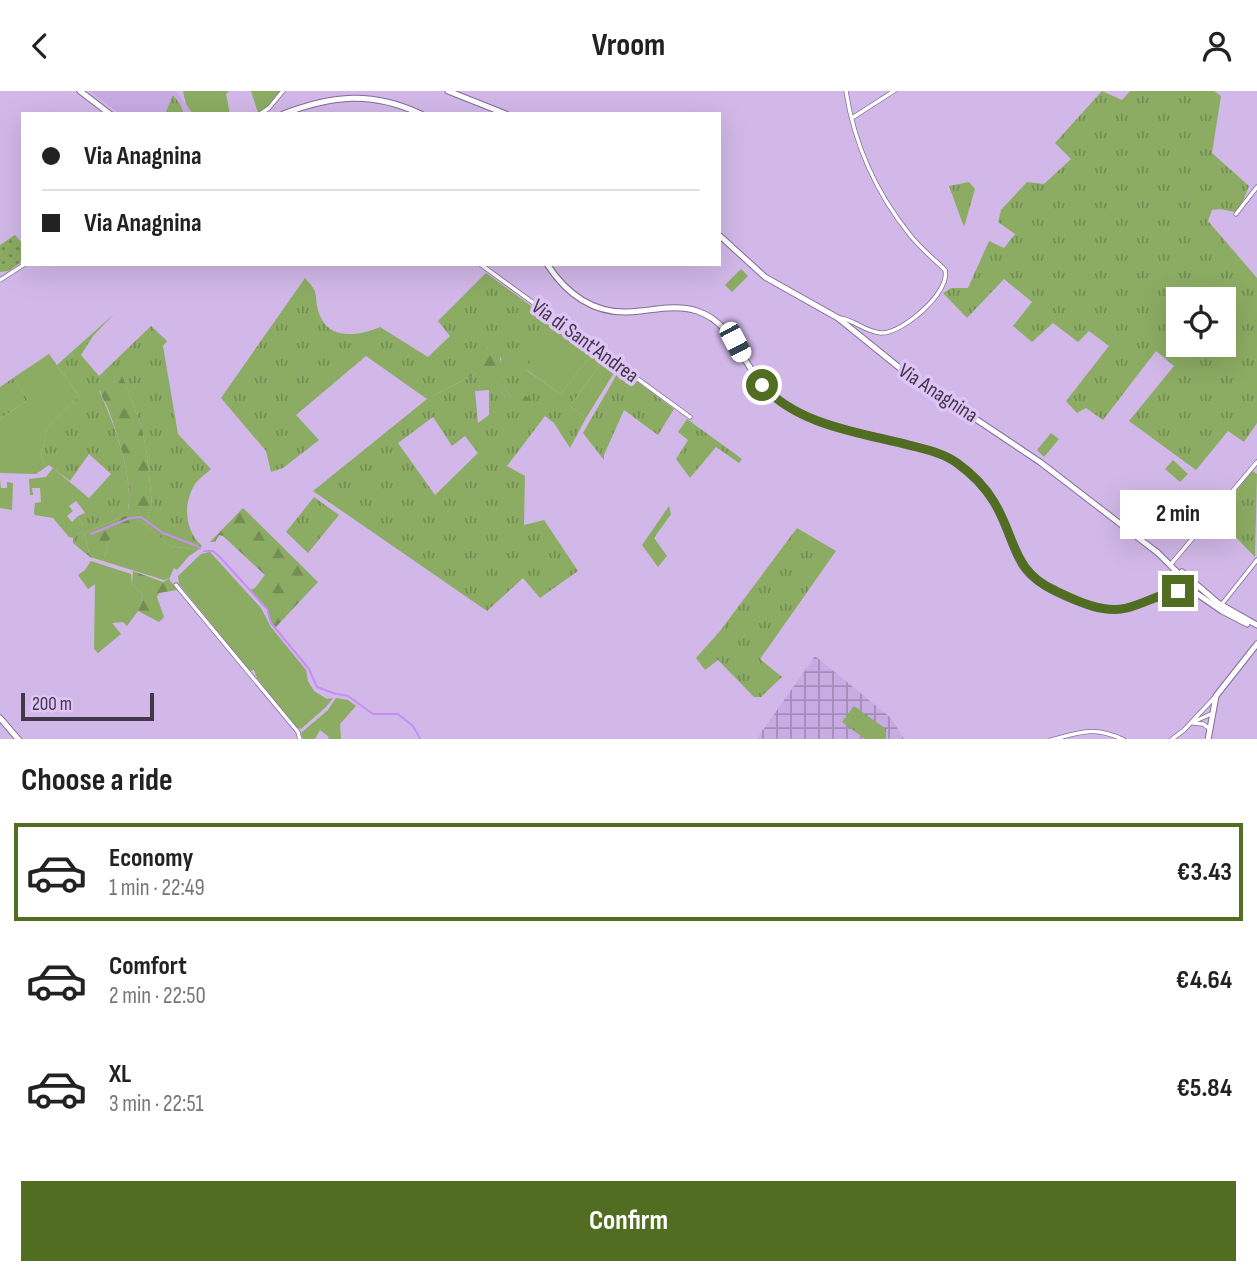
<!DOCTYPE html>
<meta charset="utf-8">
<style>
:root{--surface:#fff;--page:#f6f6f6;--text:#222;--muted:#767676;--line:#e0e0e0;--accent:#506d21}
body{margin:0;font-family:"Sofia Sans Condensed",sans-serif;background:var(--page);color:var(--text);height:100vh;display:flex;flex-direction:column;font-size:26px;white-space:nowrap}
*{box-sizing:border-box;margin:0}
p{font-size:23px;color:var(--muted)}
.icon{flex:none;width:38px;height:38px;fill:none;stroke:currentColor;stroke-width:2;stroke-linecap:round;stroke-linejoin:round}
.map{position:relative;height:648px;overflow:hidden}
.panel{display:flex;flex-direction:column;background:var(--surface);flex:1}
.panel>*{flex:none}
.banner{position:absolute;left:21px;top:21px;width:700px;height:154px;border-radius:0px;box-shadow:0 7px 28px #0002;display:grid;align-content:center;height:154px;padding:0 21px;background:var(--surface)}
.tools{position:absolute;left:1166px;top:196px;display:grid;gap:14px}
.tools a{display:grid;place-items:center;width:70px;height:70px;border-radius:0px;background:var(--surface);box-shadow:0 7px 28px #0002;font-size:35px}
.scale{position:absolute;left:21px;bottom:18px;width:133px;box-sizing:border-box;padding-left:7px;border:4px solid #41374a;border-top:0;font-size:19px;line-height:24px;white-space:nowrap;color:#41374a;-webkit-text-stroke:5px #dec5f6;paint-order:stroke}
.end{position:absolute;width:32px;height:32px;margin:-16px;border:9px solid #506d21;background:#fff;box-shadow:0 0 0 4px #fff}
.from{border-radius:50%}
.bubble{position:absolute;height:49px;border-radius:0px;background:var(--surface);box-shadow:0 7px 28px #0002;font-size:23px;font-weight:700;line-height:49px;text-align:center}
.car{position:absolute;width:21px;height:42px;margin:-21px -10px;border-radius:9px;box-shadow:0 0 5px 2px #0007;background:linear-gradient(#fff 24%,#345 0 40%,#fff 0 76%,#345 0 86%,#fff 0)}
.banner b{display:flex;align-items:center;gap:24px;height:66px;font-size:26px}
.banner b+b{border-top:2px solid var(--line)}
.banner i{width:18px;height:18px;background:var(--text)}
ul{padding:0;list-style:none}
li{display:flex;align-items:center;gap:21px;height:98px;margin:0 14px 10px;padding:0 7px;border:4px solid transparent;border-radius:0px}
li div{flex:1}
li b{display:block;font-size:26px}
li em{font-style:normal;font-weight:700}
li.selected{border-color:var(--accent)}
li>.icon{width:63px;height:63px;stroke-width:1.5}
h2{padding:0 21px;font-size:32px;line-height:84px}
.primary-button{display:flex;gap:14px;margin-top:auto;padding:14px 21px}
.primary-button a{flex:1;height:80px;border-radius:0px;background:var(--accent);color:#fff;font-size:28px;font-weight:700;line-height:80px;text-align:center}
header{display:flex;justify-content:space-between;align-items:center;height:91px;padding:0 21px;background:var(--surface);font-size:32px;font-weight:700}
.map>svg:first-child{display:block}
.built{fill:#c7abe2}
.industrial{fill:url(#industrial-grid)}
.grass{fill:url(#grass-tufts);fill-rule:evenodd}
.forest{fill:url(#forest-firs)}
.park{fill:url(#park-dots)}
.garden{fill:#8cac63}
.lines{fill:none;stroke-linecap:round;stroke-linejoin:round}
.stream{stroke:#c68ff4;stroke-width:2}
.minor-casing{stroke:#836c98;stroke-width:5}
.secondary-casing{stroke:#836c98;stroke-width:7}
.minor{stroke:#fff;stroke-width:3.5}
.secondary{stroke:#fff;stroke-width:5}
.route{stroke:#506d21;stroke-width:9}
.labels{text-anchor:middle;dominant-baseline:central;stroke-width:7;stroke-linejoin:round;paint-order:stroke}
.street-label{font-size:21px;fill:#41374a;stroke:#dec5f6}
</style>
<header><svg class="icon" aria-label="back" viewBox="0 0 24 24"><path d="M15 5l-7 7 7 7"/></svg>Vroom<svg class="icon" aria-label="person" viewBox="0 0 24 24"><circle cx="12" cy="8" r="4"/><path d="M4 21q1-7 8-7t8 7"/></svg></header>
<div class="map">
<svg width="1257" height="649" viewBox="0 0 1257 649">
<defs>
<pattern id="industrial-grid" width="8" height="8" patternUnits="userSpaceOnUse" patternTransform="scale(1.75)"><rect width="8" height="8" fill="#c7abe2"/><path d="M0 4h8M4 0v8" fill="none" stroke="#a38cb9"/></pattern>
<pattern id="grass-tufts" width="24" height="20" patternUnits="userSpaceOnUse" patternTransform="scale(1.75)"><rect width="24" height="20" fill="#8cac63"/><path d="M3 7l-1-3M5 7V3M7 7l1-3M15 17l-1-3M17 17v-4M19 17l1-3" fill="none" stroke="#748d54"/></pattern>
<pattern id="forest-firs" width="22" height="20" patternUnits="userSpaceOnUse" patternTransform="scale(1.75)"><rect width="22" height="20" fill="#8cac63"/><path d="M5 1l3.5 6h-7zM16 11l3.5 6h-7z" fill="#748d54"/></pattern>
<pattern id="park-dots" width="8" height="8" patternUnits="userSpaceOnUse" patternTransform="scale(1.75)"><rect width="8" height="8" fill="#8cac63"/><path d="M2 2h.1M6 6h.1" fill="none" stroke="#748d54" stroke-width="1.8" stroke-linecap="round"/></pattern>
</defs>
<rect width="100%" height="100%" fill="#d1b8e8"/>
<path class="built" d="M90,0H176L193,23H120Z"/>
<path class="industrial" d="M815,565L891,627L904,648L756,649Z"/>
<g class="grass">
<path d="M1102,0L1122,9L1130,0H1214L1221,5L1212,62L1249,95L1241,115L1235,121L1220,118L1212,119L1208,130L1257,187V332L1244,351L1228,340L1196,379L1129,330L1174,275L1156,260L1103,329L1086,317L1077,322L1066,310L1109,255L1089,240L1078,251L1053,232L1032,251L1013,235L1032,211L1004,188L967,227L943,202L951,197H968L989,150L1004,157L1015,143L998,131L1001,119L1027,91L1044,93L1071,68L1055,52ZM1178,208H1223V254H1178Z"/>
<path d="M173,4L180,13L184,23H165Z"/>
<path d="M969,91L975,98L964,136L949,95Z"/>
<path d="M486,182L557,234L526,279L561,303L594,260L605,267L570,315L586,327L570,357L554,332L545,325L507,375L525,385L524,434L544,429L578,480L540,507L523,487L487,520L313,400L427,308L366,265L296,324L319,349L283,377L271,381L266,360L221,307L305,187C321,204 313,203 319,222C328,250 359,245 380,236L428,266L450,245L438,230ZM487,257L501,267C500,283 503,295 512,308L505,306L492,282H477L431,306ZM489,299V324L478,332L475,300ZM433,326L452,355L465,345L478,362L435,404L398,352Z"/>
<path d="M114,223L93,245L81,264L99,285L151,235L167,250L163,255L178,343L211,378C206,383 198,388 195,393C183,412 184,439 202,455L198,459L170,455L146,435L152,413L147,364L142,337L123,286L99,300C114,331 136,390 127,424L84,442L90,466L73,452V447L83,439V434L78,425L85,422L81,416L111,383L89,363L70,390L49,374L46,376L41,366L47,337L79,305L57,274Z"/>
<path d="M620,278L674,318L658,344L624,319L604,364V369L583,342Z"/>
<path d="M13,287L28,309L0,328V296Z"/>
<path d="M687,328L742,368L739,372L716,356L690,387L676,368L688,349L678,341Z"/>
<path d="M1252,380L1257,383L1255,466L1216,426Z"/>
<path d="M314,406L339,424L308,462L286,441Z"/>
<path d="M669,415L671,423L654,447L667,465L658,476L642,454Z"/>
<path d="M797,437L836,460L760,568L782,586L761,606H754L718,569L705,579L696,567L720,540Z"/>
<path d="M854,615L886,638V648H865L842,631Z"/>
</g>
<g class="forest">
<path d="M486,257L498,261C505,279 498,290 513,309L521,301L534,312L533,316H537L540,322L505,306L491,282H477L427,308Z"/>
<path d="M112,282L123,286L142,337L147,364L152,413L146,435L139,429L110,448L103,470L90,466L84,442L127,424C135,396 119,348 109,320C104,307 98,304 100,289Z"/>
<path d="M243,417L318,491L275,537L269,528L267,518L250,499L255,497L265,484L223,445L219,444L215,451H210Z"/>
<path d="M133,480L163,491L169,488L177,499L159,502L157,506L164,526L159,531L138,520L143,504L132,493Z"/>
</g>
<path class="park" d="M15,144L23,153V170L8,180L0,181V154Z"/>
<g class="garden">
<path d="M183,0H229L226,3L230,23H193L186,13Z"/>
<path d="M251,0H280L267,16L258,22Z"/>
<path d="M741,178L748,185L732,201L725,194Z"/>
<path d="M557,234L594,260L561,303L525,278Z"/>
<path d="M49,263L79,305L47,337L41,366L46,376L36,383L0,382V328L28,309L13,287Z"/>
<path d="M605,267L617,277L586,327L570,315Z"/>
<path d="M1051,342L1059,348L1044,366L1037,359Z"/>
<path d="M1173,369L1188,383L1180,391L1165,378Z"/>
<path d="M53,377L90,408L81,416L76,410L69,415L73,420L67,425L72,431L78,425L84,436L83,439L73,447L69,446L53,427L35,424L34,421L35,412L41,411L40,397H32L33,404H30L29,388L46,386Z"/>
<path d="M0,388L1,397H7V391L13,392L12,419L0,417Z"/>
<path d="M139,429L170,455L198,459L189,465L177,479L174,477L169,488L164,489L103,470L110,448L109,439L123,433L125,437Z"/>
<path d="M210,461L261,517L271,536L306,579L308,590L314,600L327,608L333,607L326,616L301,638L296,636L257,587L254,579L250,580L179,493L178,485L201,463Z"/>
<path d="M91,470L131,483L132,493L143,504L138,520L127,535L123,531L112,532L121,543L98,562L94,558L95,493L88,498L78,484L85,479Z"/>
<path d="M336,607L348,609L356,615L340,633L341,648H328L329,646L320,639L315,648H303L301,642L328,619Z"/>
</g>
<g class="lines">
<g class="stream">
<path d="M91,443L130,427L141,426L163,442L197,455L200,458"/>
<path d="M204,460H213L219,465L267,518L271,532L309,578L317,596L336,603"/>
<path d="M338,603L348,605L373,623H398L413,635L421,649"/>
</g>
<g class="minor-casing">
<g id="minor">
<path d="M260,23L269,17L283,0"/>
<path d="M852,27L894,0"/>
<path d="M1236,123L1257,96"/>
<path d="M480,173L690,326"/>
<path d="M0,189L25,173"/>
<path d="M840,227C855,229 865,241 881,242C902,243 951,201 945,179C934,168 920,157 910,144C877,103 854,53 846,0"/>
<path d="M1171,473L1257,371"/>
<path d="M176,494L298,641L300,649"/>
<path d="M1222,513L1257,469"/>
<path d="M1193,631L1211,623"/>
<path d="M1193,632L1203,633L1210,638"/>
<path d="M1051,649C1081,641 1095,635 1124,649"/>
<path d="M1171,649L1184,639L1214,607"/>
</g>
</g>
<g class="secondary-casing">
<g id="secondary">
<path d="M80,0L110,23"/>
<path d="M448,0L506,23"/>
<path d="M283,23C333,4 372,0 421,23"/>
<path d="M719,144L765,186L838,227L901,278L1040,371L1158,462"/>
<path d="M547,173C569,207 599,226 640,220C659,218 678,214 697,220C737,233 743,280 773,305C822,346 890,340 946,366C971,377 991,403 1002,427C1009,443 1013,461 1023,476C1038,498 1090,520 1117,518C1132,517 1173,501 1186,493V490L1157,461"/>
<path d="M1182,481L1218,512L1257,534"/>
<path d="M1179,499L1193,500L1222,520L1247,533"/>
<path d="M0,627L19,649"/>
<path d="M1208,649L1216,605L1257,553"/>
</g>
</g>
<use href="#minor" class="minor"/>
<use href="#secondary" class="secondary"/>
</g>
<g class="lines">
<path class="route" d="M762,294C798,334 857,341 908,354C925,358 943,362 957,372C971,382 985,396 994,411C1016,447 1012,481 1056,500C1077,510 1103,523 1127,517C1145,512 1160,503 1178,500"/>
</g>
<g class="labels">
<g class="street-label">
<text transform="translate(585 250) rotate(36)">Via di Sant'Andrea</text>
<text transform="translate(938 302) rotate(33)">Via Anagnina</text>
</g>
</g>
</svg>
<div class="tools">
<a><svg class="icon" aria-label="locate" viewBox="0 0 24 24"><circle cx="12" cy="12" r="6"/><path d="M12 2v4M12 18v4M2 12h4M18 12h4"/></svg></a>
</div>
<div class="scale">200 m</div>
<i class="end from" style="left:762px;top:294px"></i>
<i class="end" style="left:1178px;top:500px"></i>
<div class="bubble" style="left:1120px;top:399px;width:116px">2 min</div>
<i class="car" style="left:735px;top:251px;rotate:152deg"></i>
<div class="banner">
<b><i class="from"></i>Via Anagnina</b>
<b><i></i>Via Anagnina</b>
</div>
</div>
<section class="panel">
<h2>Choose a ride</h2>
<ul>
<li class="selected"><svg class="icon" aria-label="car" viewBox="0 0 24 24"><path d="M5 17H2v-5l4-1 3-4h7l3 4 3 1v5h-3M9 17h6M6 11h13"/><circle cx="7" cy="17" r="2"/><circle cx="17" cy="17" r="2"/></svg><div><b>Economy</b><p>1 min · 22:49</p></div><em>€3.43</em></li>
<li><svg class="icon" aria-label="car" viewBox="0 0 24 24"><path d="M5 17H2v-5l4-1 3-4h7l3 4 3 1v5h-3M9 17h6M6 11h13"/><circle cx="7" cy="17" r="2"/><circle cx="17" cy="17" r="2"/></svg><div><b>Comfort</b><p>2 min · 22:50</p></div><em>€4.64</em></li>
<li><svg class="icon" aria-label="car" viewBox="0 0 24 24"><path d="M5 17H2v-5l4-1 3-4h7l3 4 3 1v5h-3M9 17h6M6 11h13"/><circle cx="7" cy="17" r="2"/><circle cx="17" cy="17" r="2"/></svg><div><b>XL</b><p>3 min · 22:51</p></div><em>€5.84</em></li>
</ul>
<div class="primary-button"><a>Confirm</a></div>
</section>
